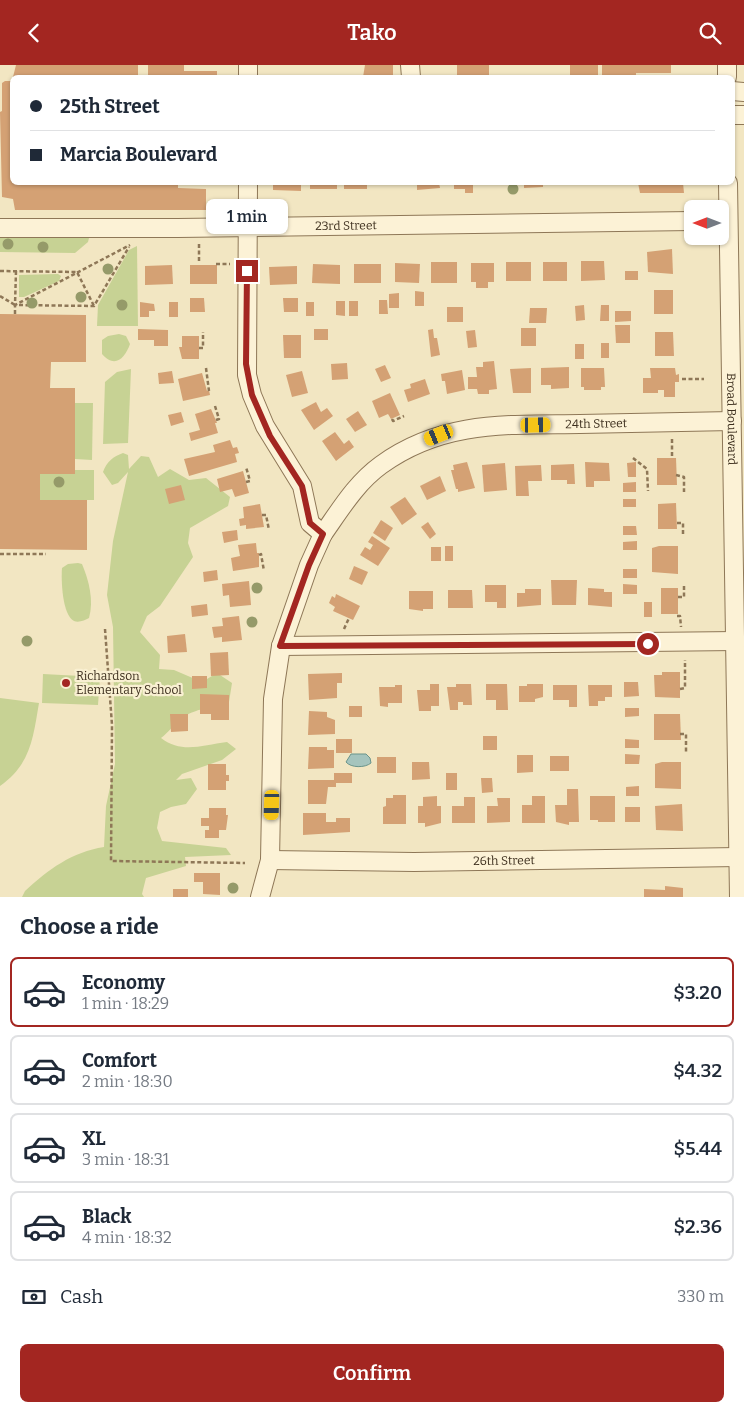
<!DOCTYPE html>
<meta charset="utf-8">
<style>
:root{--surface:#fff;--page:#f6f6f7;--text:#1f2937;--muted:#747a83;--line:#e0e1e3;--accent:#a32621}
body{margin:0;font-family:Bitter,serif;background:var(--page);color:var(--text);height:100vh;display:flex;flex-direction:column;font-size:19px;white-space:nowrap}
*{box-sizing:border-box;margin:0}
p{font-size:16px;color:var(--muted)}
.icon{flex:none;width:28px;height:28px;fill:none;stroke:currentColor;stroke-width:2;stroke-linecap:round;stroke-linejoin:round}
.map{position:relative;height:832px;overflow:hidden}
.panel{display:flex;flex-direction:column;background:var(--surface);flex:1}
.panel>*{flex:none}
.banner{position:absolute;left:10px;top:10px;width:725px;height:110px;border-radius:8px;box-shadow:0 1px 4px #0004;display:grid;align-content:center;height:110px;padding:0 20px;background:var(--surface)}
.needle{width:32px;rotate:270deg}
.tools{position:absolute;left:684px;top:135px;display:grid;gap:10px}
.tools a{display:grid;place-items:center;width:45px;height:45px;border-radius:8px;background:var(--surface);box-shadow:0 1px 4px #0004;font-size:25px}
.end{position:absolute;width:22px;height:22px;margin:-11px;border:6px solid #a32621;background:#fff;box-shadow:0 0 0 2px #fff}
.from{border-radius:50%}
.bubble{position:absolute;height:35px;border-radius:8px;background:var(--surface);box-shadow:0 1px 4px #0004;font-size:16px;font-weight:600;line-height:35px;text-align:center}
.car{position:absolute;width:15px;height:30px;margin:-15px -8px;border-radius:6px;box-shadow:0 0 4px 1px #0007;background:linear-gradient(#f5c518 24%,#345 0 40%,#f5c518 0 76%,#345 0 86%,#f5c518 0)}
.banner b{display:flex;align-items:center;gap:18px;height:48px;font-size:19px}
.banner b+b{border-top:1px solid var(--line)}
.banner i{width:12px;height:12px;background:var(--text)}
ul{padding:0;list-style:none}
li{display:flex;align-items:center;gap:15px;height:70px;margin:0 10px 8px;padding:0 10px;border:2px solid var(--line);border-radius:8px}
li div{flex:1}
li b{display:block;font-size:19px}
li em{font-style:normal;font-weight:600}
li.current{border-color:var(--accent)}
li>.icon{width:45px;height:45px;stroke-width:1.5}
h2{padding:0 20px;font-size:22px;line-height:60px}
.pay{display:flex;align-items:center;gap:12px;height:55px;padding:0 20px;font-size:19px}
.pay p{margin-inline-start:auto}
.cta{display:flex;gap:10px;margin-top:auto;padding:10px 20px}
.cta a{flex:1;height:58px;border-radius:8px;background:var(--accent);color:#fff;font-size:20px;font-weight:600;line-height:58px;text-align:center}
header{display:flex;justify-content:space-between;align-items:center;height:65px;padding:0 20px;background:var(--accent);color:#fff;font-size:22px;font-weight:600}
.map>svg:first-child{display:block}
.green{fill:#c7d294}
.water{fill:#a5c4bd;stroke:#6a948b}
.building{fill:#d4a174}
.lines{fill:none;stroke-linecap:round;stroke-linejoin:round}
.minor-casing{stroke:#8e7757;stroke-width:20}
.path{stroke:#8e7757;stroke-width:2.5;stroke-dasharray:4 2.5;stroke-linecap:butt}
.minor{stroke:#fcf2d6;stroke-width:18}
.tree{fill:#959a69}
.route{stroke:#a32621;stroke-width:6}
.poi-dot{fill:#a32621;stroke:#f9f0d2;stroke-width:2}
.labels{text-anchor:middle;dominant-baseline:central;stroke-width:4.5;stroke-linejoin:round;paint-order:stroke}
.street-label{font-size:12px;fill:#3c2e1d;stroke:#f9f0d2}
.poi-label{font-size:12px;fill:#3c2e1d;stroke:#f9f0d2;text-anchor:start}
</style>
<header><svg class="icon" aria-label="back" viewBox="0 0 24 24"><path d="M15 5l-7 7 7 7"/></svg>Tako<svg class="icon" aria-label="search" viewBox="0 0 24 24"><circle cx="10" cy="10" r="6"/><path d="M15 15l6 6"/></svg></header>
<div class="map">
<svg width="744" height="832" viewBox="0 0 744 832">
<rect width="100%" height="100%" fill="#f2e6c2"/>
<g class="green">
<path d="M0,172L89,173L88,177L75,188L0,187Z"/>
<path d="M137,181L138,261H97L98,240L129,185Z"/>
<path d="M58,209L61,211L59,216L24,232H19V210Z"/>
<path d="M119,269L126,271L130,279C125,293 115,304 102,289V275L108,271Z"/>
<path d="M131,304L128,378L103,379L105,317L117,307Z"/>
<path d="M75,338H93L92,395L75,394Z"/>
<path d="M123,388L128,390L129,404L141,391L149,392L158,412L170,404L189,415L206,413L230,432L228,441L190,463L188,478L193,492L160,541L147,551L140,567L160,590L159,604L174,605L202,617L217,608L232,618L229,637C214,643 194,643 181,654C173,660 169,667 161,673C182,689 202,680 227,677L236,684L222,695L182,709L176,715L191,713L197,724L186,739L171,742L160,747L157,763L162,776L226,783L231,790L185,792L186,801L146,813L142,829L144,832H22L25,826C49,804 72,787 104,782L106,741L115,699L113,562L107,530L113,476L128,407L118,418L112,420L103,407C107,396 113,392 123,388Z"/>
<path d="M75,405H94V435H40V409H75Z"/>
<path d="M78,498L82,499C89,516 94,535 89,553C85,555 79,558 74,556C62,550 61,514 62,503L68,499Z"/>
<path d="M43,609L100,612L98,640L42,638Z"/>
<path d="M0,633L39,638C33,673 31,699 0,721Z"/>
</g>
<path class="water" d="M351,689H366L370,693L371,698C365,703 351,703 346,697Z"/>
<g class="building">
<path d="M16,0H138V12H13Z"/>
<path d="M148,0H184V6H217V12H148Z"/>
<path d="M365,0H393V12H363Z"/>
<rect x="457" y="0" width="32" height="12"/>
<rect x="570" y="0" width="28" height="12"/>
<path d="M602,0H671V8H636V12H602Z"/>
<path d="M360,10V12H319V11Z"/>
<path d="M5,16H12V118H178V123L206,124V145H15L13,134L2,132L0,47L2,46V18Z"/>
<path d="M273,118H301V126L273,125Z"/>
<rect x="310" y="118" width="27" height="6"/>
<rect x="344" y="118" width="23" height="6"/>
<path d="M417,118H439L440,123L417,125Z"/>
<path d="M454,118H473V128H465V124H454Z"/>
<path d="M524,118H543V122L524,123Z"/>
<path d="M638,118H683L684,128H640Z"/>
<path d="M672,184L673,209L648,207L647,187Z"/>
<path d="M581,196H604L605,215L581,216Z"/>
<rect x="431" y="197" width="26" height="21"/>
<rect x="506" y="197" width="25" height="19"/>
<rect x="543" y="197" width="24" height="19"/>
<path d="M395,198L420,199L419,218L395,217Z"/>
<path d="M471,198H494V217H488V223H476V217H471Z"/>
<path d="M313,199L340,200V219L312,218Z"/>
<rect x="354" y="199" width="27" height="19"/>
<path d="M172,200L173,219L145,220V201Z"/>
<rect x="190" y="200" width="27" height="19"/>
<path d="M297,201V219L270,220L269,202Z"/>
<rect x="625" y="206" width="13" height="9"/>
<rect x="654" y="225" width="19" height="24"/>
<path d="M415,226L424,227V241H415Z"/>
<path d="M399,228V243H389V229Z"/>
<path d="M190,233H204L205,247H190Z"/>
<path d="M283,233H298V247H284Z"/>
<path d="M379,235H387L388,249H379Z"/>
<path d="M336,236H345V251L336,250Z"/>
<rect x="349" y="236" width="9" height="15"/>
<path d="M140,237L154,239L155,246H149V252H140Z"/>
<rect x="169" y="237" width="9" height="15"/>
<rect x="306" y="237" width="8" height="14"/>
<path d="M584,240L585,255L576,256L575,241Z"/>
<path d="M601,240H609V256H600Z"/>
<rect x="447" y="242" width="16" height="15"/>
<path d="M530,243H547L546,258H529Z"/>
<path d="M615,246H631V256L615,257Z"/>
<path d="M0,249L86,250V297H51L50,323H75V409H40V435H87V485L0,484Z"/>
<path d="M615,260H630V278H616Z"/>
<rect x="521" y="263" width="15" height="18"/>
<path d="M138,264L168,265V281H154V275H138Z"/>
<rect x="314" y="264" width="14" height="11"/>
<path d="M433,264L434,273H437L440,290L431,292L428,265Z"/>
<path d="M475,265L477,282L468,283L466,266Z"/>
<path d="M655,267H673L674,291H655Z"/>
<path d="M283,270H301V293H284Z"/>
<path d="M182,271H199V294H182L179,282H182Z"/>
<rect x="601" y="278" width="8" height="15"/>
<rect x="575" y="279" width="9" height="15"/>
<path d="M494,296L497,324L489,325V329H478L477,324H468V312H477L476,302H483V297Z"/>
<path d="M347,298L348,314L332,315L331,299Z"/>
<path d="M385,300L391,313L381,317L375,304Z"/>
<path d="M569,302V323L551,324V320H541V303Z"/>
<path d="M531,303V328H513L510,304Z"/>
<path d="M581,303H604L605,322H601V325H584V322H581Z"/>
<path d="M650,303H675L676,310L679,309V317H675V332H664V325H658V328H643V313H651Z"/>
<path d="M462,305L465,325L447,329L445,316H442L441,309Z"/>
<path d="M172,306L174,318L159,319L158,308Z"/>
<path d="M302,306L308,328L292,332L286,310Z"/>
<path d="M202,308L207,326L209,325L210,330L183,336L178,314Z"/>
<path d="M425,314L430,329L408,337L404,325L411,323L410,319Z"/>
<path d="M390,328L400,350L391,354L388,349L379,353L372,336Z"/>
<path d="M316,337L321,347L327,343L333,351L314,365L301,345Z"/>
<path d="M211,344L217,358H215L218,368L191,376L189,368L200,365L195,349Z"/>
<path d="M358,346L367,360L355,367L346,354Z"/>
<path d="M181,347L184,357L171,361L168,350Z"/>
<path d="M335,367L344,379L349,375L354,382L336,396L322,376Z"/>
<path d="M230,375L233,383L237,382L239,388L235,389L237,397L189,411L184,394L215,387L213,380Z"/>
<path d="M657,393H676L677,420H657Z"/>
<path d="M467,397L475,423L458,427V424H456L451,405H454L453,400Z"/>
<path d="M585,397L609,398L610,416H594V422H586Z"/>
<path d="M636,397V412H628L627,398Z"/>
<path d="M505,398L507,425L484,427L482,400Z"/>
<path d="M574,399L575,419H567V415H551V400Z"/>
<path d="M541,400L542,416H528L529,431H516L515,401Z"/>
<path d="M243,406L249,428L235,432L232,424L220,427L217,414Z"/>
<path d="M440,411L446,426L427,435L420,421Z"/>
<path d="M636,417V427H623V418Z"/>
<path d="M181,420L185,435L169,439L165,424Z"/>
<path d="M405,432L417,449L402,460L390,442Z"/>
<rect x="623" y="434" width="13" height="8"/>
<path d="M676,438L677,464H658V439Z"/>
<path d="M260,439L264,462L246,464V460L240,461L239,454L244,453L243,442Z"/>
<path d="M381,455L393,463L385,476L373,468Z"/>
<path d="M428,457L436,469L430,474L421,462Z"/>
<path d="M623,461H636L637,470H623Z"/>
<path d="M237,465L238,475L224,478L222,467Z"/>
<path d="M372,471L390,483L378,501L360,490L365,482L370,485L373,480L368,477Z"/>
<path d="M637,476V485H623V477Z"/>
<path d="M256,478L257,488H259V502L233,506L231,493L240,491L238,480Z"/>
<rect x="445" y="481" width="8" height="15"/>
<path d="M659,481H678V509L652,507V483Z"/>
<rect x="431" y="482" width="10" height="14"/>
<path d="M354,501L368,507L362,520L349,514Z"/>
<rect x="623" y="504" width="14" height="9"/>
<path d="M217,505L218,515L204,517L203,507Z"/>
<path d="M551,515H577L576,540H552Z"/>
<path d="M249,516L251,540L230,542L229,530L223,531L222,519Z"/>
<path d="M623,519L637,520V529H623Z"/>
<path d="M485,520H506V543H497V537H485Z"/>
<path d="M588,523L604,524V527H612V542L588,540Z"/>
<rect x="661" y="523" width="17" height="26"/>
<path d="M525,524H541V540L517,542V528H525Z"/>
<path d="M448,525H472L473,543H448Z"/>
<path d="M409,526H433V544H423V546L409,544Z"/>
<path d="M336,529L360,541L353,555L333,546L335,542L329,538L332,531L335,533Z"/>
<rect x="644" y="537" width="8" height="15"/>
<path d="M207,539L208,550L192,552L191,541Z"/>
<path d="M239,551L242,575L222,577V572L214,573L212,562L223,561L222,553Z"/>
<path d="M185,569L187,587L168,588L167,571Z"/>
<path d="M228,587L229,610L211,611L210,588Z"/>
<path d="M662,607H680V633L655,632L654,610H662Z"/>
<path d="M342,608V618H337V633L309,635L308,609Z"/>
<path d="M192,611H207V623L192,624Z"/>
<path d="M624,617H638L639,631L624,632Z"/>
<path d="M430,619H439V641H431V646H419L417,625H430Z"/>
<path d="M456,619H471L472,640H463V637H458V645H450L447,622H456Z"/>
<path d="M486,619H507L508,645H496V635H486Z"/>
<path d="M527,619H543V632L535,634V637H519V621H527Z"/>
<path d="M395,620H402V638H388V642L380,641L379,622H395Z"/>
<path d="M553,620H577V642H569V635H553Z"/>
<path d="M588,620H612V632H605V636H598V641H589Z"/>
<path d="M200,629L229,630V655H211V649H200Z"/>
<rect x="349" y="641" width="13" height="11"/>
<path d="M625,643H639V651L625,652Z"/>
<path d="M309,646L327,647V652L335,655V669L308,670Z"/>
<path d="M170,649H188V666L171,667Z"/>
<path d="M654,649H680L681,675H654Z"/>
<rect x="483" y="671" width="14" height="14"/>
<rect x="336" y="674" width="16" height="14"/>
<path d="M625,674L639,675V683H625Z"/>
<path d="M309,682H327V685H334V703L308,704Z"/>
<path d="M625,689L640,690L639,699H625Z"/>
<path d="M517,690H533V707L517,708Z"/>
<rect x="550" y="691" width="19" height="15"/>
<rect x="377" y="692" width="19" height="16"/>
<path d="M412,697H429L430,714L412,715Z"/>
<path d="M662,697H681V724L655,723V699Z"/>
<path d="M208,699H226V710H229V716H226V725H208Z"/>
<path d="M334,708H352V718H336V722H328L326,739H308V715H334Z"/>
<rect x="446" y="708" width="11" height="17"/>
<path d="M481,713H492L493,727L482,728Z"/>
<path d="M639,721V731H626V722Z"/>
<path d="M567,724H578L579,757H569V760L556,757L555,740H567Z"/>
<path d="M393,730H406V759H383V742L386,741V733H393Z"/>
<path d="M437,731V741H441V758L425,762V758H418V741H423V732Z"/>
<path d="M532,731H545V758H522V740H532Z"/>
<path d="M590,731H615V757H598V755H590Z"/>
<path d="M464,732H475V758H452V741H464Z"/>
<path d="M497,733H510V757L487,758V741H498Z"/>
<path d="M682,739L683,766L656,765L655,741Z"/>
<rect x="625" y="742" width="15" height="15"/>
<path d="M209,743H226V750H228L226,765H219V773H205V765H209V761H201V753H209Z"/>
<path d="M303,748H326V757H336V753H350V767L303,770Z"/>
<path d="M194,808H220V830L203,829V817H194Z"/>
<path d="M665,821L683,823V832H644V824L665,825Z"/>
<rect x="173" y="824" width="15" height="8"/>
</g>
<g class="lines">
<g class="minor-casing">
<g id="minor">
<path d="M248,0V12"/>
<path d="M410,0L411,12"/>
<path d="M727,0V12"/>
<path d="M732,26L744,27"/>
<path d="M732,50H744"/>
<path d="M248,118L247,310L252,330L265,361L302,421L310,458L323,469L309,500L281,581L273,634L270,795L260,832"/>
<path id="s1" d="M728,118L739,832"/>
<path id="s2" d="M0,163H178L692,156"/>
<path id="s3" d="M323,469C340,445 356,418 381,400C443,355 508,360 580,359C631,358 681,357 732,356"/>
<path d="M281,581L736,576"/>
<path id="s4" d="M270,795L414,797L738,792"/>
</g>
</g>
<g class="path">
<path d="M199,179V197"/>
<path d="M216,199H230"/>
<path d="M0,206L77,207L94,241"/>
<path d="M16,206L15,240L130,180"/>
<path d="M0,231L15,240"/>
<path d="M15,249V240L94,241L129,182"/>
<path d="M199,283H203V267"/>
<path d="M206,303L209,326"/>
<path d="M682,314H704"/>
<path d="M215,341L219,354L216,355"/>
<path d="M392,354L393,356L404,351"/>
<path d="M672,374V393"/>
<path d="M633,393L647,404L648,426"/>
<path d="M676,410L684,412V427"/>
<path d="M246,417L250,416L246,402"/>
<path d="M262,450H266L269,465"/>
<path d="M677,458H683V470"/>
<path d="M0,489H46"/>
<path d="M259,490L261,489L264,506"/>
<path d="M678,532H684V519"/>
<path d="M677,551H680L681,562"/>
<path d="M105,564L112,660L111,796L245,798"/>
<path d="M344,564L349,553"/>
<path d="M680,624L685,623V595"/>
<path d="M680,669H686V687"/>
</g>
<use href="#minor" class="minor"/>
</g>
<g class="tree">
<circle cx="513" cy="124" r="5.5"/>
<circle cx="8" cy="179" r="5.5"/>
<circle cx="43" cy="182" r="5.5"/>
<circle cx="108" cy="204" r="5.5"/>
<circle cx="81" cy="232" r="5.5"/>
<circle cx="32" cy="238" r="5.5"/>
<circle cx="122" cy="240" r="5.5"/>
<circle cx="59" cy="417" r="5.5"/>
<circle cx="257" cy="523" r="5.5"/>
<circle cx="252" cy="557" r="5.5"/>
<circle cx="27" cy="576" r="5.5"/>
<circle cx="233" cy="823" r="5.5"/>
</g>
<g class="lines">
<path class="route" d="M247,206L246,299L252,330L270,371L302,421L310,458L323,469L309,500L280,581L648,579"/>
</g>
<circle class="poi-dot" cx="66" cy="618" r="5"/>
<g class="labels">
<g class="street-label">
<text stroke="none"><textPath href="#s2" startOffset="346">23rd Street</textPath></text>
<text stroke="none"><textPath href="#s1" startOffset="236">Broad Boulevard</textPath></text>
<text stroke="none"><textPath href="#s3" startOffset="314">24th Street</textPath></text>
<text stroke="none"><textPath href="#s4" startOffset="234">26th Street</textPath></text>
</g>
<g class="poi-label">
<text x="76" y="611">Richardson<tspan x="76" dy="14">Elementary School</tspan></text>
</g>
</g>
</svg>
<div class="tools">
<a><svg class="needle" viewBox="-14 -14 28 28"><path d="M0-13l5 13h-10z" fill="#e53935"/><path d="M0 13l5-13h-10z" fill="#747a83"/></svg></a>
</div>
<i class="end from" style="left:648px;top:579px"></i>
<i class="end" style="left:247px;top:206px"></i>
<div class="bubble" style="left:206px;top:134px;width:82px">1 min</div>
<i class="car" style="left:536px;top:360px;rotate:89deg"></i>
<i class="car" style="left:439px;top:370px;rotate:248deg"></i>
<i class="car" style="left:272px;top:740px;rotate:182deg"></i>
<div class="banner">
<b><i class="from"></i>25th Street</b>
<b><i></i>Marcia Boulevard</b>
</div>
</div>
<section class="panel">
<h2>Choose a ride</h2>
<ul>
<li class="current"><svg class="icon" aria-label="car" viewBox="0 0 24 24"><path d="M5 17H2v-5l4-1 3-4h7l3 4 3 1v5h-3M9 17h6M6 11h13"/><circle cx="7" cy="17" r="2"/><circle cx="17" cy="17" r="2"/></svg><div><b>Economy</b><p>1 min · 18:29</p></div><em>$3.20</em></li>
<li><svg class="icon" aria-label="car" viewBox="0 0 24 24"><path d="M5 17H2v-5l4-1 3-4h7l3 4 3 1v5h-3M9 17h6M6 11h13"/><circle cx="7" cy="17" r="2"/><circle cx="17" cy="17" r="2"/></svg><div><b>Comfort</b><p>2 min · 18:30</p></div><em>$4.32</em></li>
<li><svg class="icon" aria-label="car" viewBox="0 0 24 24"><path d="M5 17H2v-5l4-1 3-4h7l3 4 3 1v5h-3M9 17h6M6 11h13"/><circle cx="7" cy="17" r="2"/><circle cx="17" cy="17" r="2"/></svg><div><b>XL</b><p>3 min · 18:31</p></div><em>$5.44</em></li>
<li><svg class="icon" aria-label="car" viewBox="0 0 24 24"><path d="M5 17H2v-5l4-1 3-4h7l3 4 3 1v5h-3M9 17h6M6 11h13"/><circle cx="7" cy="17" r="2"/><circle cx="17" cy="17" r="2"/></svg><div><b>Black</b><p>4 min · 18:32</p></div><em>$2.36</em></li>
</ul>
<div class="pay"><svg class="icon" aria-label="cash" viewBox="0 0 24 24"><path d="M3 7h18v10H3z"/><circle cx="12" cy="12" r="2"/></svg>Cash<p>330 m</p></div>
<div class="cta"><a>Confirm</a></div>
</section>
